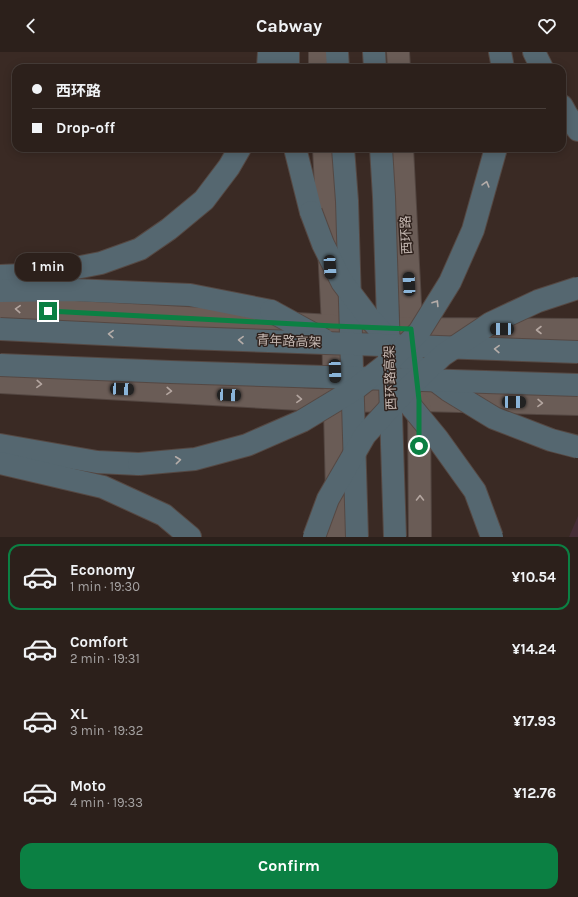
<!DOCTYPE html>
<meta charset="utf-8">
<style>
:root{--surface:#2c201b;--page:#342824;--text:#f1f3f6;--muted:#a6a3a3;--line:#483e3a;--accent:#0b8043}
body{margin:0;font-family:Karla,"Noto Sans SC",sans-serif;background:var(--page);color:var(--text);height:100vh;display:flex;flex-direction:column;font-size:15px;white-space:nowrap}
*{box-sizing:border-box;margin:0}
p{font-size:13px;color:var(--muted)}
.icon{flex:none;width:22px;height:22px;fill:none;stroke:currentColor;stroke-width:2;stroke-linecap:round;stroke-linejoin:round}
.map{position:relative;height:485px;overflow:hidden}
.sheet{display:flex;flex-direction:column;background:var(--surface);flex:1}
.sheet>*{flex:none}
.hud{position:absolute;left:12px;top:12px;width:554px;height:88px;border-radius:12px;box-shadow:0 2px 10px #0003,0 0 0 1px var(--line);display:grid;align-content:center;height:88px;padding:0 20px;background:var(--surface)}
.end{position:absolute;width:18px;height:18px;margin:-9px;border:5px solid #0b8043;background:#fff;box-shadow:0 0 0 2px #fff}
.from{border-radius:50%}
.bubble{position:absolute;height:28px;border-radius:12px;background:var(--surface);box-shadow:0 2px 10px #0003,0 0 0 1px var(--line);font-size:13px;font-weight:700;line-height:28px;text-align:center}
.car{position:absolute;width:12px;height:24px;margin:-12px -6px;border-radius:5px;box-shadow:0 0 3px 1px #0007;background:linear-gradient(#222 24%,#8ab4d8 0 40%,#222 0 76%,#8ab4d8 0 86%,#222 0)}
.hud b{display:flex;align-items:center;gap:14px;height:38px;font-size:15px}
.hud b+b{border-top:1px solid var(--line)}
.hud i{width:10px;height:10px;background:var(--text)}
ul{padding:7px 0 0;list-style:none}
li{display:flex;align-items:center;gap:12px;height:66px;margin:0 8px 6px;padding:0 12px;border:2px solid transparent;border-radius:12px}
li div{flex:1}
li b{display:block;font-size:15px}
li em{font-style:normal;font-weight:700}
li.active{border-color:var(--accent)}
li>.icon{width:36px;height:36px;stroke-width:1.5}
.action{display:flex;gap:8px;margin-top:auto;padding:8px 20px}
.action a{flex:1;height:46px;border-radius:12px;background:var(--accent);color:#fff;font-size:16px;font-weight:700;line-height:46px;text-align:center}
header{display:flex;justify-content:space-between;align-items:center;height:52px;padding:0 20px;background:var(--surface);font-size:18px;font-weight:700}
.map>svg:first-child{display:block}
.green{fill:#462e36}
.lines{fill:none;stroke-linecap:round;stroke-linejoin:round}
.major-casing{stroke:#534641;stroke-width:24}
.highway-casing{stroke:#554843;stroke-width:24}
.major{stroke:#6a5c56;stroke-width:22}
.highway{stroke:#556770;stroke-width:22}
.highway-bridge-casing{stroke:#554843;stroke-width:24;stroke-linecap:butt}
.highway-bridge{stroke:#556770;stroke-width:22}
.oneway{stroke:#b5ada9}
.oneway2{stroke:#b4a6a0}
.route{stroke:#0b8043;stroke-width:5}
.labels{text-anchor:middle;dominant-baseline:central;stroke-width:3;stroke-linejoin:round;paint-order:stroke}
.street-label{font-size:13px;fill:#c6b9b3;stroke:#2f221d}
</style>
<header><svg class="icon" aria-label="back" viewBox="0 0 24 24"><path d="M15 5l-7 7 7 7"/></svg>Cabway<svg class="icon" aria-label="heart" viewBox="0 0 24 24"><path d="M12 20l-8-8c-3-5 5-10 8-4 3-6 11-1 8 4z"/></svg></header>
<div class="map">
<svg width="578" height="485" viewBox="0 0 578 485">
<rect width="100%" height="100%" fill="#3a2a24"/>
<path class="green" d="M578,464V485H569Z"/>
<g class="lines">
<g class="major-casing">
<g id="major">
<path d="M320,0V16"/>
<path d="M398,0L399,16"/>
<path d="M324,96L333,274L338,485"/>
<path d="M402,96L412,290"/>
<path d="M0,256L333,274L411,277L578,278"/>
<path d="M0,330L336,349L419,348L578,352"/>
<path d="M419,352L420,485"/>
</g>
</g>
<g class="highway-casing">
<g id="highway">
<path d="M337,0L338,16"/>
<path d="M374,0L375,16"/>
<path d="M500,0L503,16"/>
<path d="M534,0L542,16"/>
<path d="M268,16L269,0"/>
<path d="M288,16V0"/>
<path d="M562,54L567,63L578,78"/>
<path d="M295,96L311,160"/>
<path d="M0,224L45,222L101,211L140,197L169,177L204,148L229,115L240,96"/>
<path d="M0,239L73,238L190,243L271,259"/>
<path d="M0,393L97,410L139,412"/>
<path d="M0,411L103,435L164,463L190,485"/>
</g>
</g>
<use href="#major" class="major"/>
<use href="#highway" class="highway"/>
<g class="highway-bridge-casing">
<g id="highway-bridge">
<path d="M343,96L347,149L357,485"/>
<path d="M381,96L384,145L395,485"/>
<path d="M311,160L323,192L342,230L370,267L408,308L448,338L494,366L551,388L578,395"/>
<path d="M271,259L324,288"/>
<path d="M0,277L187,286L578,300"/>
<path d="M0,313L171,320L578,333"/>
<path d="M391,333L396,336L437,386L475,439L492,485"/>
<path d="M139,412L195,407L247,393L302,369L355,337L387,312L419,280L450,230L473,178L496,96"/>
<path d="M314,485L328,447L365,383L407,337L443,303L491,271L538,249L578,236"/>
</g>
</g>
<use href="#highway-bridge" class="highway-bridge"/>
</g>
<defs><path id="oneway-chevron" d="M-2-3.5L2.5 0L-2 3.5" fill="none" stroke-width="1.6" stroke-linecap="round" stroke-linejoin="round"/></defs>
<g class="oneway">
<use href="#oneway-chevron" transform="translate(486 132) rotate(-74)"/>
<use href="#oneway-chevron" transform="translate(436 251) rotate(-58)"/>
<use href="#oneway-chevron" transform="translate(111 282) rotate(-177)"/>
<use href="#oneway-chevron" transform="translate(241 288) rotate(-178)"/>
<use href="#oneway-chevron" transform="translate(497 297) rotate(-178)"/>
<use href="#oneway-chevron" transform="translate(178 408) rotate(-6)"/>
</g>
<g class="oneway2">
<use href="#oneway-chevron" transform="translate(18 257) rotate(-177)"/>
<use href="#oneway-chevron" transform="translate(539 278) rotate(-180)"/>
<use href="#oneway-chevron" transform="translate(39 332) rotate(3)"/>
<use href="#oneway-chevron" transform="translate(169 339) rotate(3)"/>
<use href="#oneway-chevron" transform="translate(299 347) rotate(3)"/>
<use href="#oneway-chevron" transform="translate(540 351) rotate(1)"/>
<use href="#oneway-chevron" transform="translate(420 446) rotate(-90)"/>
</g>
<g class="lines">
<path class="route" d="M48,259L333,274L411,277L419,348V394"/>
</g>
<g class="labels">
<g class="street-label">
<text transform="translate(406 183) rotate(-93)">西环路</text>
<text transform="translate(289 289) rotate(2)">青年路高架</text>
<text transform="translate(390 326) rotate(-92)">西环路高架</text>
</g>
</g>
</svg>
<i class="end from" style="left:419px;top:394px"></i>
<i class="end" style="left:48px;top:259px"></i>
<div class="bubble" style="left:15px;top:201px;width:66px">1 min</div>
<i class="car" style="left:330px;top:215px;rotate:177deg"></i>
<i class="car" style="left:409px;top:232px;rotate:357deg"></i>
<i class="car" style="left:502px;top:277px;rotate:270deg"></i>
<i class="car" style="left:335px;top:319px;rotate:178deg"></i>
<i class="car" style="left:122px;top:337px;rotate:93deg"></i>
<i class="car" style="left:229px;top:343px;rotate:93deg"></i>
<i class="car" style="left:514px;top:350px;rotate:91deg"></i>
<div class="hud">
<b><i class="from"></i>西环路</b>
<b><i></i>Drop-off</b>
</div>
</div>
<section class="sheet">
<ul>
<li class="active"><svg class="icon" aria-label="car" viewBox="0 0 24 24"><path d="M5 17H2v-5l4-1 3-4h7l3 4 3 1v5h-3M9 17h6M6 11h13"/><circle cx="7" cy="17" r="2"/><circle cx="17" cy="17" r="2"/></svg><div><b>Economy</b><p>1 min · 19:30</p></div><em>¥10.54</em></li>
<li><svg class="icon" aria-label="car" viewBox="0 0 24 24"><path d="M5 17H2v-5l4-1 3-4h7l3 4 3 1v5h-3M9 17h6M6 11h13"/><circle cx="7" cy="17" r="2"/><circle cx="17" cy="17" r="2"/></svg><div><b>Comfort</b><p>2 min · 19:31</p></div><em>¥14.24</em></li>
<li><svg class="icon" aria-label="car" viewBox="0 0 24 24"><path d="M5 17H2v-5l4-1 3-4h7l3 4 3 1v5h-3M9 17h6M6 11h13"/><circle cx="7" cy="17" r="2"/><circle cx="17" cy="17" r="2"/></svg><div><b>XL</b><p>3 min · 19:32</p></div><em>¥17.93</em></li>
<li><svg class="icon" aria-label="car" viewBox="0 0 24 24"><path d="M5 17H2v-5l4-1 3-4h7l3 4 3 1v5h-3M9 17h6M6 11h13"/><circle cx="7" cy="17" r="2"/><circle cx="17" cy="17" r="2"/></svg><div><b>Moto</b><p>4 min · 19:33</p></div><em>¥12.76</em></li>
</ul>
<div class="action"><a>Confirm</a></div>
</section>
